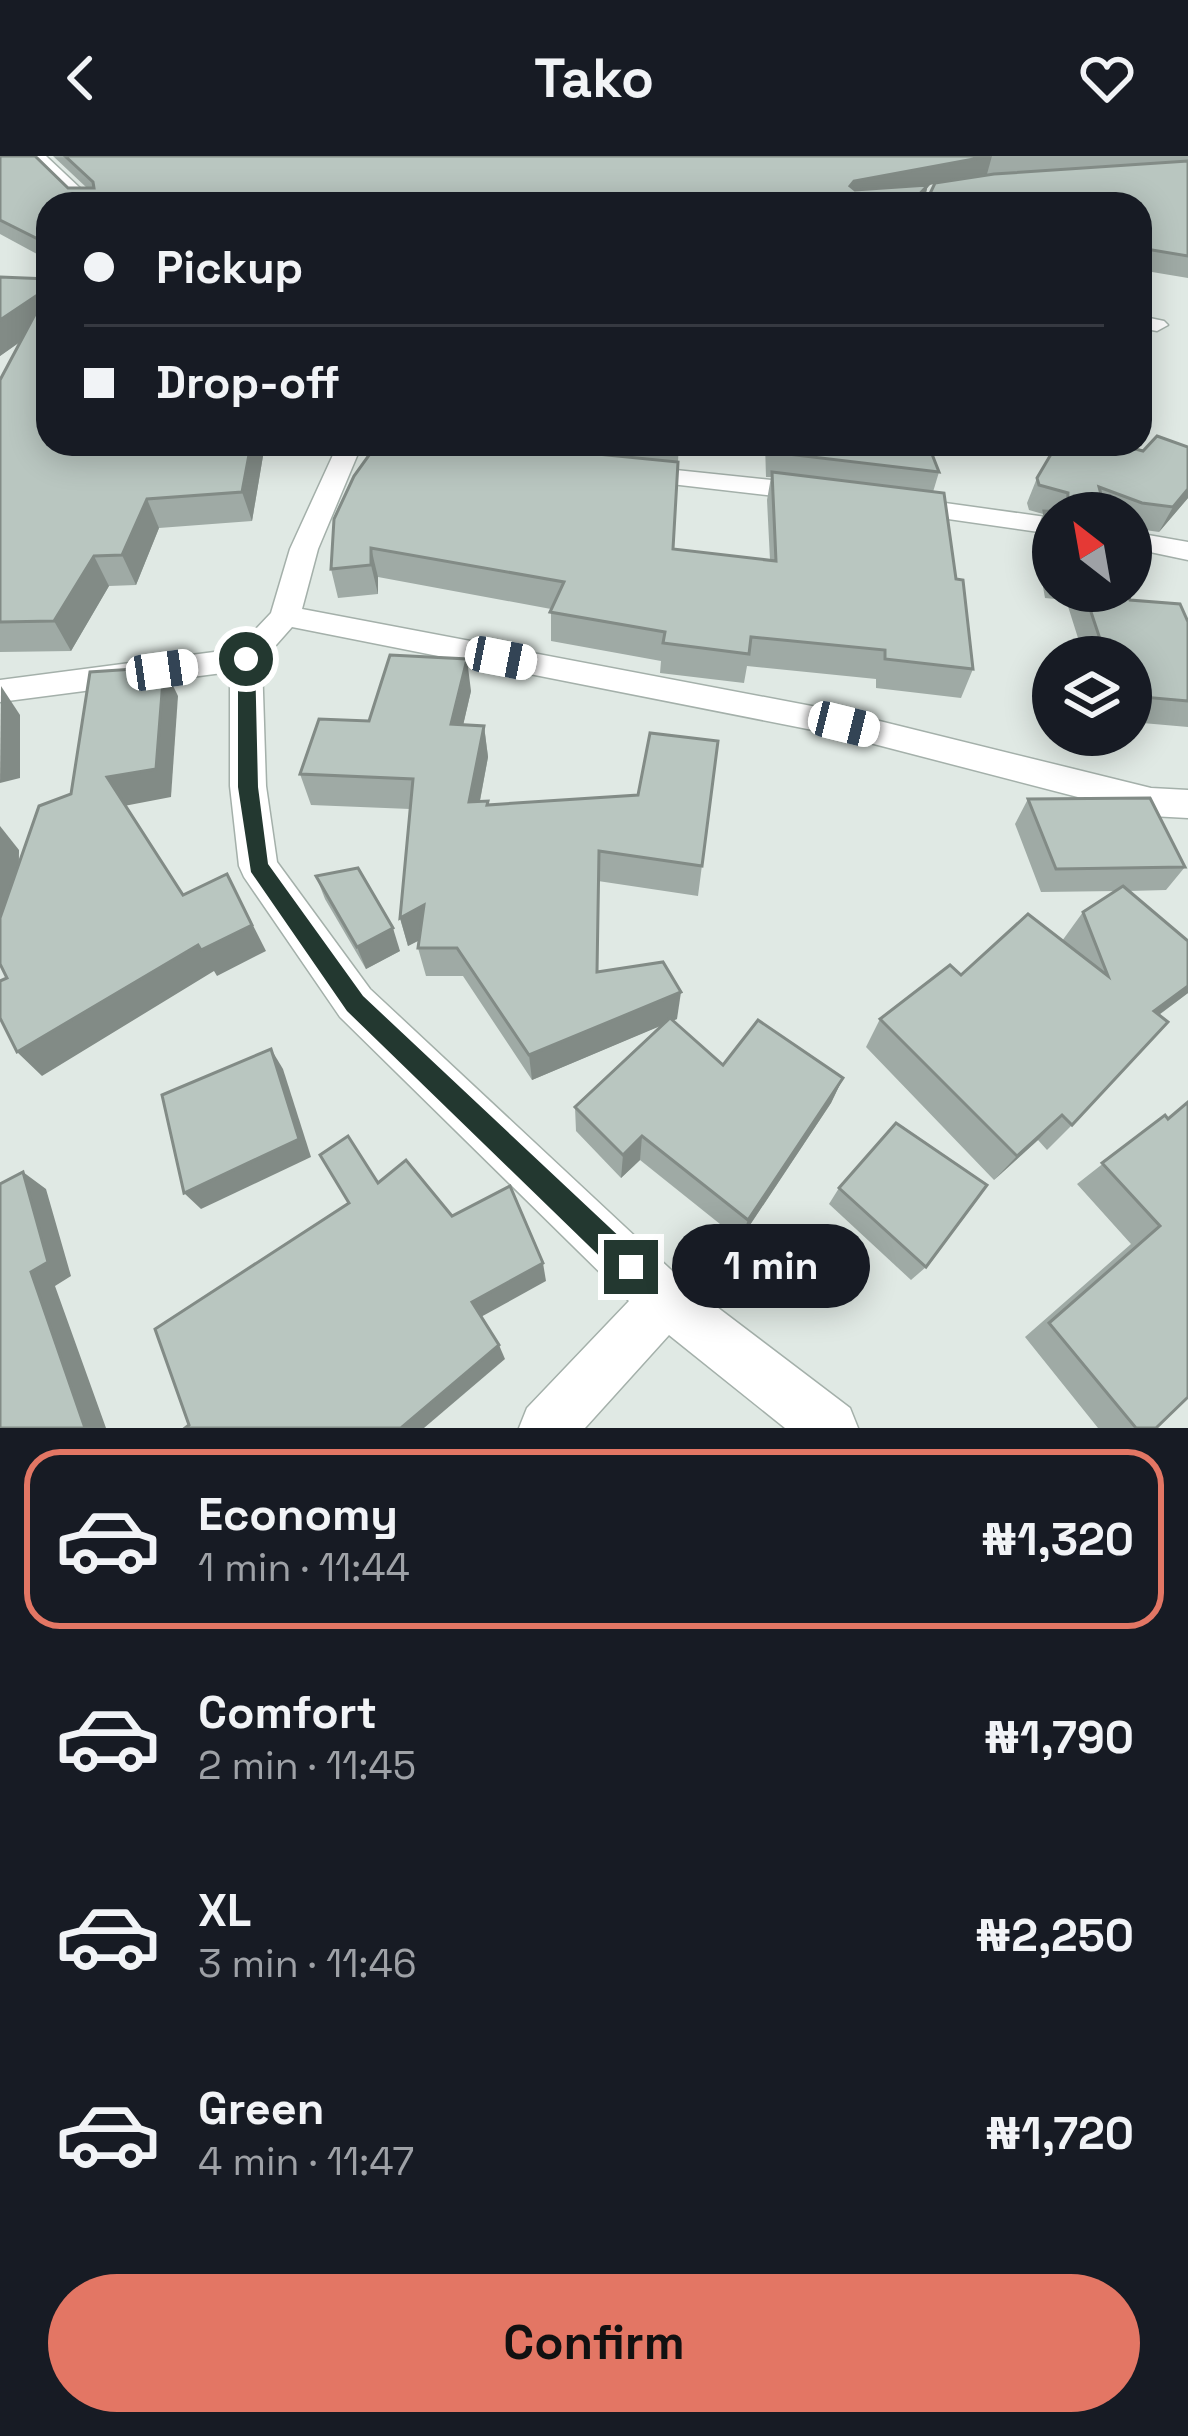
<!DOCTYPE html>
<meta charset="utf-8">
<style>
:root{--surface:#171b24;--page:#20242c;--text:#f1f3f6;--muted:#9ea1a6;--line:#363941;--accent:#e37664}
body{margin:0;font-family:"Space Grotesk",sans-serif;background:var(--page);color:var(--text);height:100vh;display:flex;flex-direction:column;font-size:45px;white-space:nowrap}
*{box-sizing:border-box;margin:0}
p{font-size:39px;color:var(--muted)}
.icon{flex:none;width:66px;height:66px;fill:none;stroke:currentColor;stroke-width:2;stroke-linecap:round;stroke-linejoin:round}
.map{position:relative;height:1272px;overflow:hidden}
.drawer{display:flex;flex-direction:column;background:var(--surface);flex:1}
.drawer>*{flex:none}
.hud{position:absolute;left:36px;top:36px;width:1116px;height:264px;border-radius:36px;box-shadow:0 6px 30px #0003;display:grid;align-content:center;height:264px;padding:0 48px;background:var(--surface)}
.needle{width:78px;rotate:329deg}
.fabs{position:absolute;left:1032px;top:336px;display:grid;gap:24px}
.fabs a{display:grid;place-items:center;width:120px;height:120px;border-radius:50%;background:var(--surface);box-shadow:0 6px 30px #0003;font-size:60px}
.end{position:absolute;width:54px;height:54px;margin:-27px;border:15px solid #233830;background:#fff;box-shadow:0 0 0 6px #fff}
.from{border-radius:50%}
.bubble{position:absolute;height:84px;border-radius:42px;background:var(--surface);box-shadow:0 6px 30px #0003;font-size:39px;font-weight:700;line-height:84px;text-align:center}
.car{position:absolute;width:36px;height:72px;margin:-36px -18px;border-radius:15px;box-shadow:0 0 9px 3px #0007;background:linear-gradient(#fff 24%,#345 0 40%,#fff 0 76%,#345 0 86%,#fff 0)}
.hud b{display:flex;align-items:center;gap:42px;height:114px;font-size:45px}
.hud b+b{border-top:3px solid var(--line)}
.hud i{width:30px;height:30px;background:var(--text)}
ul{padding:21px 0 0;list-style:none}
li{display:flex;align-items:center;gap:36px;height:180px;margin:0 24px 18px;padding:0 24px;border:6px solid transparent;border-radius:36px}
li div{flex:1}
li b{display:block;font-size:45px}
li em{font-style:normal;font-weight:700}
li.active{border-color:var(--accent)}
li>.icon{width:108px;height:108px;stroke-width:1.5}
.cta{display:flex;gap:24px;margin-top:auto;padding:24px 48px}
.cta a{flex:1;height:138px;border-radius:72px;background:var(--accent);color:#111;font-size:48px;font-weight:700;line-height:138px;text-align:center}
header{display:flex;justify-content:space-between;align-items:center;height:156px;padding:0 48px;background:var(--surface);font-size:54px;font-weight:700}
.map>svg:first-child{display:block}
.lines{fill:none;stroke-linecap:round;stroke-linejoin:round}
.minor-casing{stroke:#a4b0aa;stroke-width:3}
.minor{fill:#fff;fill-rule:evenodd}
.wall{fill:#9faaa5;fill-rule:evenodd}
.shaded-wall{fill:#828b86}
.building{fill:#b9c6c0;stroke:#828b86;stroke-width:3}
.route{fill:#233830}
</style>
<header><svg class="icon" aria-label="back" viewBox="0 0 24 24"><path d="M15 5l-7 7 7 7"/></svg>Tako<svg class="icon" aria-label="heart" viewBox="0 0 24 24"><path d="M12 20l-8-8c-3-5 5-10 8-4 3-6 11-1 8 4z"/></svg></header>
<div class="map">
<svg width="1188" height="1272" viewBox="0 0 1188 1272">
<rect width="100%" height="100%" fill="#e0e9e4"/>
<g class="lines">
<g class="minor-casing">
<g id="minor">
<path d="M29,0H46L97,48H78Z"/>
<path d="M1140,160L1164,165L1168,169L1157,175L1140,172Z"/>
<path d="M338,288H362L318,393L302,453L843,556L1151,632L1188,634V662L1151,660L843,580L292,471L262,505L266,630L277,706L370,833L684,1126L850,1252L858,1272H785L669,1179L585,1272H519L527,1252L629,1145L340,861L244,721L239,710L230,630V516L0,546V524L237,493L271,457L290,393Z"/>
<path d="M447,288H498L535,296L539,301L526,309L450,293Z"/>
<path d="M628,309L818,329L831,337L818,345L619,322L615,317L619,312Z"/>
<path d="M902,341L1053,362V378L892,355L889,349L892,343Z"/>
<path d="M1131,376L1188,386V404L1131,392Z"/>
</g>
</g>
<use href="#minor" class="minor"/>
</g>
<g class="wall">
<path d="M0,0L68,32H87L53,0H1188V122L1140,114V48L935,28L928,29L923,48H48V104L0,78ZM1188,5L937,27L987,18Z"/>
<path d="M0,121L48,123V288H265L252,365L159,372L136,429L109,430L71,495L0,496V224L20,186L0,200Z"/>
<path d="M513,288H679L673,393L770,404L767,344L771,321H766L765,288H928L939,316L933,336L956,423L973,513L961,542L876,532V523L747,510L744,527L660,517L661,505L551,485V453L378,421V438L338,442L331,413L511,293Z"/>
<path d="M1049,288H1117L1188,342L1159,376L1131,372V357H1053V435H1127L1130,444L1188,466V571L1131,566V501H1084L1066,444L1045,442L1034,380L1043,358L1029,354L1027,347L1037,322L1050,300L1046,296Z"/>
<path d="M471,535L463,569L484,570L488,601L480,645L488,649L638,639L718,585L698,740L598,725L597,815L677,863L673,864L723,909L843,922L831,947L740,1084L640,1004L621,1022L576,975L575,951L664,868L532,924L463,820H426L418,792L419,784L408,790L400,762L410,653L311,649L300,618L369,565Z"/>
<path d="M1028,643L1185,711L1166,734L1129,735L1188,785V837L1159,859L1072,969L1047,994L1038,984L994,1024L866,891L880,863L961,819L1062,785L1083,756L1116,735L1041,736L1015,668Z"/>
<path d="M316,720L400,795L366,813L325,743Z"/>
<path d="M1165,959L1156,1272H1098L1025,1181L1131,1088L1077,1028Z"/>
<path d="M839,1032L926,1111L911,1124L829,1048Z"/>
</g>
<g class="shaded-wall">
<path d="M992,0L987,18L928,29L923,48H847L850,30L854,25Z"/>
<path d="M48,132V166L0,200V164Z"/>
<path d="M251,288H265L252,365L242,336Z"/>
<path d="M1188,333V342L1159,376L1173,351Z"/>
<path d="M147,343L159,372L136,429L122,399Z"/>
<path d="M371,392L378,421V438L371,409Z"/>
<path d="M94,400L109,430L71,495L54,465Z"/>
<path d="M467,503L471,535L456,600L451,568Z"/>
<path d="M164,511L178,540L171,641L124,650L107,621Z"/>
<path d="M1,530L20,559V622L0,627Z"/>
<path d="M484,570L488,601L474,676L469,646Z"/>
<path d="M0,670L19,694L18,807L0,788Z"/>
<path d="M227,718L266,795L217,820L214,815L42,920L17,896L198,789Z"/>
<path d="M424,749L432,778L408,790L400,762Z"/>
<path d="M393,772L400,795L366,813L357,791Z"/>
<path d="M1188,830V837L1126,883L1154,855Z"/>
<path d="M681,836L677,863L532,924L529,899Z"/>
<path d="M271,893L283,913L311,1001L201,1053L184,1037Z"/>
<path d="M843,922L831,947L740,1084L748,1064Z"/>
<path d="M1062,959L1038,984L994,1024L1017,1000Z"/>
<path d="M642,980L640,1004L621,1022L623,999Z"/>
<path d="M23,1016L46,1033L71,1120L55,1130L106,1272H85L31,1116Z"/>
<path d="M543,1107L546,1125L479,1162L472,1146Z"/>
<path d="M499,1189L505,1203L424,1272H401Z"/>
</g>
<g class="building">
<path d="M0,0H35L68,32H94L93,26L65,0H990L854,25L850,30L855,34L928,29L910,48H48V88L0,64Z"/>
<path d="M1188,5V100L1140,92V48H925L935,27L994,18Z"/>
<path d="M0,121L48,123V132L0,164Z"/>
<path d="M48,134V288H251L242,336L147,343L122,399L94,400L54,465L0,466V224Z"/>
<path d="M1157,280L1188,291V333L1173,351L1142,347L1099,331L1106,357H1053V400L1044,355L1067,356L1068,337L1039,329L1037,322L1057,288H1117L1143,295Z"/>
<path d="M377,288H435L511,293L513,288H537L577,296L678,306L673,393L776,405L772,316L944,337L956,423L963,424L973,513L885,503V494L751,481L749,498L663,487L665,476L550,456L564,426L371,392V409L331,413L334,363L354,320Z"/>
<path d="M770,288H928L939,316L770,296Z"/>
<path d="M1084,435H1127L1130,444L1180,448L1188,466V545L1131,540V501H1106Z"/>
<path d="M390,499L467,503L451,568L484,570L469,646L488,645L487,649L638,639L650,577L718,585L702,710L599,695L597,816L663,806L681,836L529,899L457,792H418L424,749L400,762L413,623L300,618L319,563L369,565Z"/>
<path d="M164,511L156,613L107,621L183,739L227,718L252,769L201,794L198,789L17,896L0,862V825L7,822L0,808V762L39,650L71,638L90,516Z"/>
<path d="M1150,642L1185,711L1056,713L1028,643Z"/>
<path d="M358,712L393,772L357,791L316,720Z"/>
<path d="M1123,730L1188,785V830L1154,855L1168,866L1072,969L1062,959L1017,1000L880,863L950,809L961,819L1028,758L1108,820L1083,756Z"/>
<path d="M670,862L723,909L758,864L843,922L748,1064L642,980L623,999L575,951Z"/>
<path d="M271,893L299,983L184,1037L162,939Z"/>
<path d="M1188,946V1241L1156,1272H1136L1049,1167L1160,1070L1102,1007L1165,959L1168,963Z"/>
<path d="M896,967L987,1029L926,1111L839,1032Z"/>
<path d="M348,980L378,1027L406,1004L452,1060L510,1030L543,1107L472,1146L499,1189L401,1272H185L189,1269L155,1173L349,1047L320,999Z"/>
<path d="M23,1016L48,1106L31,1116L85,1272H0V1028Z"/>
</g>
<path class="route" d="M246,498L255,503L258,631L268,708L363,840L641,1101L645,1111L641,1121L631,1125L621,1121L347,855L251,716L238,631V503Z"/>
</svg>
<div class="fabs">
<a><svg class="needle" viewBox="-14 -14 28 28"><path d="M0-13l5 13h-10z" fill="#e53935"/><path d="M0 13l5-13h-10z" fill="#9ea1a6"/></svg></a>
<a><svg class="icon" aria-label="layers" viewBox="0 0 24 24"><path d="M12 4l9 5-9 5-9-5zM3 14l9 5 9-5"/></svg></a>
</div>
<i class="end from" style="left:246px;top:503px"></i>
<i class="end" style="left:631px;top:1111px"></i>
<div class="bubble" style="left:672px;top:1068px;width:198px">1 min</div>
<i class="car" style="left:501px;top:502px;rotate:101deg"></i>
<i class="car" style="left:162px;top:514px;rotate:82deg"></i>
<i class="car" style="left:844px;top:568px;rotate:104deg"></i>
<div class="hud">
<b><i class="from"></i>Pickup</b>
<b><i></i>Drop-off</b>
</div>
</div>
<section class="drawer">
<ul>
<li class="active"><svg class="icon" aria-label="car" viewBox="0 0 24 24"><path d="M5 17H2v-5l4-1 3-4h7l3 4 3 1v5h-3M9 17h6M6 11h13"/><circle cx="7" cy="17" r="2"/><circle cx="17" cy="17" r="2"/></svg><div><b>Economy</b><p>1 min · 11:44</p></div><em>₦1,320</em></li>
<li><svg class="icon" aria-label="car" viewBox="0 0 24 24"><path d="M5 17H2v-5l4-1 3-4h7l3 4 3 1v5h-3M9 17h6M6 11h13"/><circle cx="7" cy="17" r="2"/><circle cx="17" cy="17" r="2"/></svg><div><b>Comfort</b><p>2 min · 11:45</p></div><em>₦1,790</em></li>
<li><svg class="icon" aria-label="car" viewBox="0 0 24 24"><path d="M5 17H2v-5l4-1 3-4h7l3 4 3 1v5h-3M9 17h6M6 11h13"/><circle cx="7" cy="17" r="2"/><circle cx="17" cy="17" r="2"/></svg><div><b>XL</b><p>3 min · 11:46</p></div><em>₦2,250</em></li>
<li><svg class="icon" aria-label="car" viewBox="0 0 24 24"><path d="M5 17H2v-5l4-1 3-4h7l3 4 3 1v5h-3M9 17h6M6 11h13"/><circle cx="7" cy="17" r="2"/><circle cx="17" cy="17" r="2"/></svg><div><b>Green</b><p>4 min · 11:47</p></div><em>₦1,720</em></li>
</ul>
<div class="cta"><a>Confirm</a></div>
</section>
